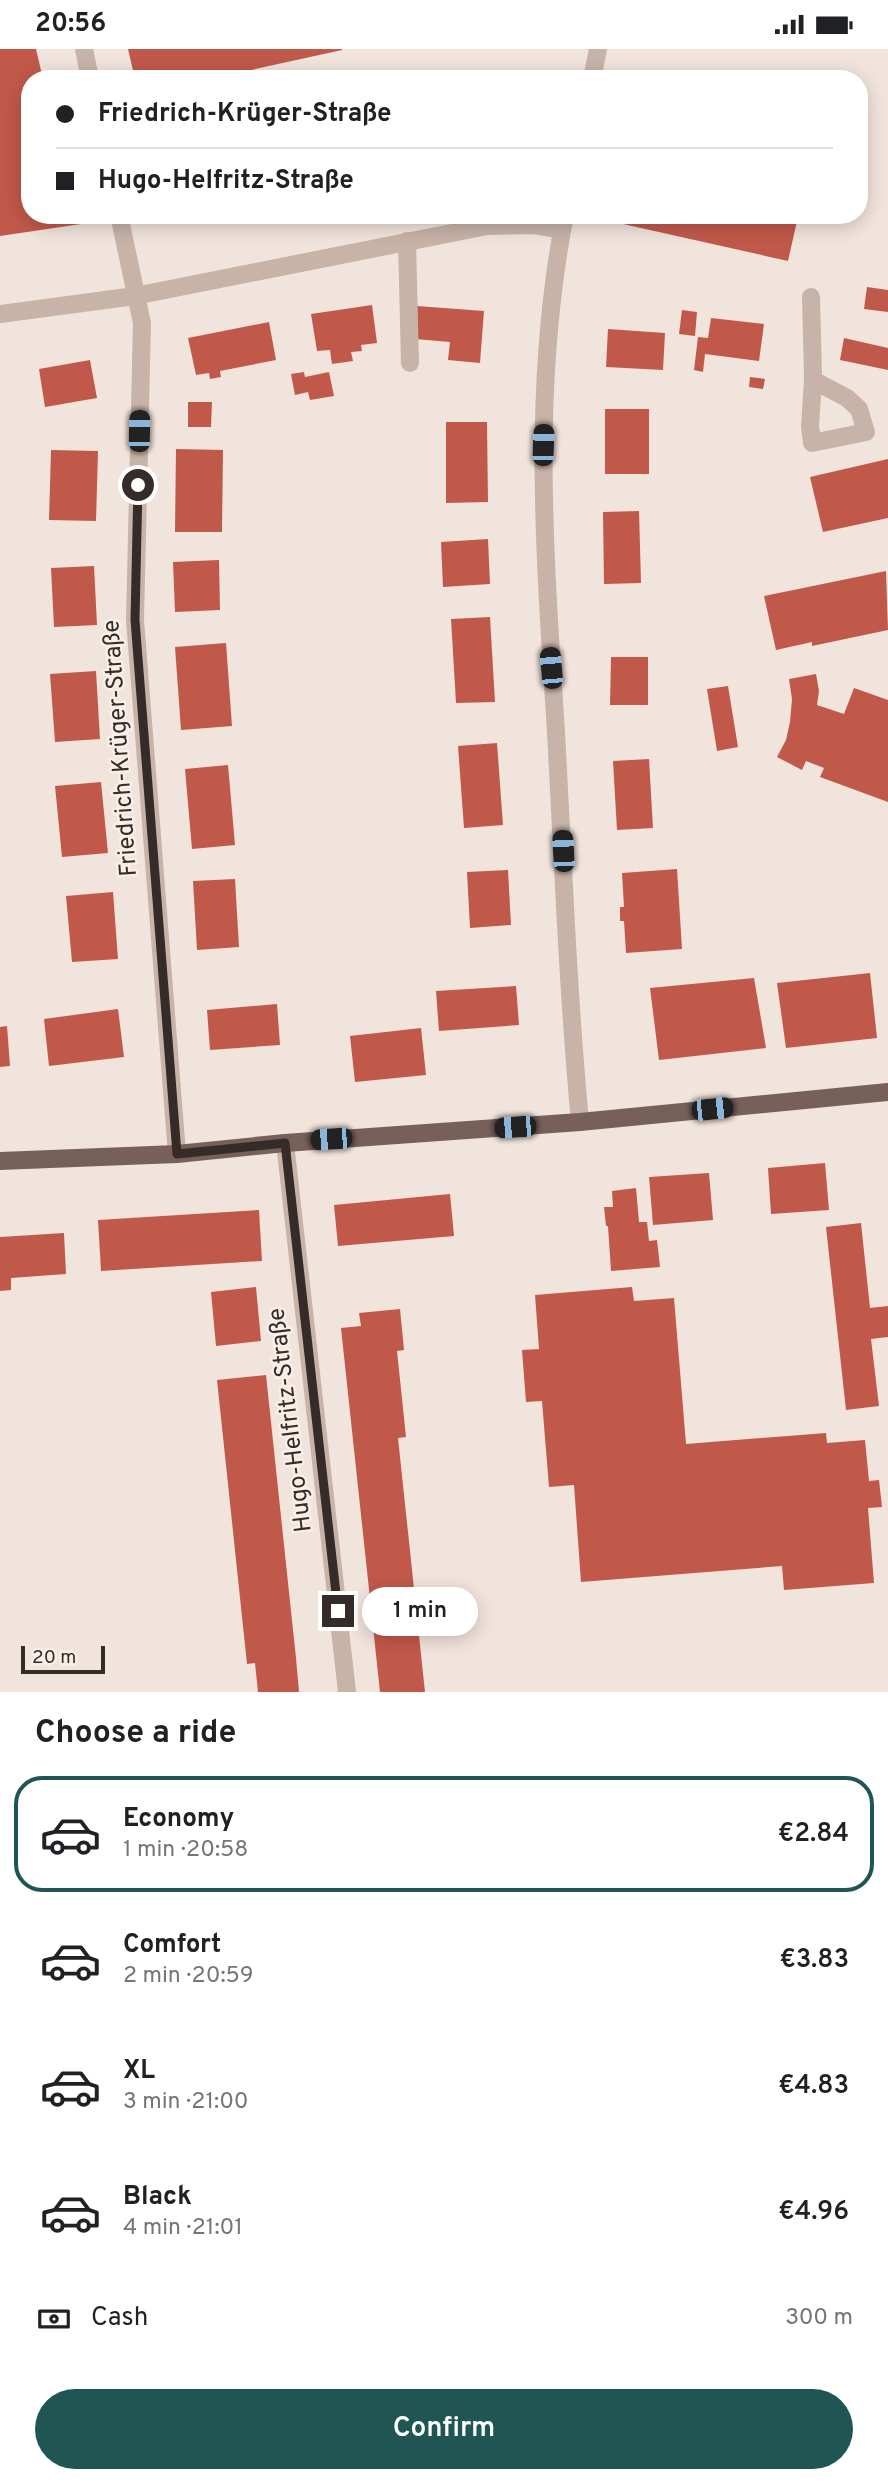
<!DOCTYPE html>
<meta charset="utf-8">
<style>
:root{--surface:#fff;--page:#f2f2f2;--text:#202124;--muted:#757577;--line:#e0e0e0;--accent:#1f5553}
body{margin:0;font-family:Overpass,sans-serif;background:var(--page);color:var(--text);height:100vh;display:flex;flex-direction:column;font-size:26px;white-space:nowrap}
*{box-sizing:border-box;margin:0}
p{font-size:23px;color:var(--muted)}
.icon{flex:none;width:38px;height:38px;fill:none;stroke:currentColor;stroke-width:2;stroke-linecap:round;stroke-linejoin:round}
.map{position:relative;height:1643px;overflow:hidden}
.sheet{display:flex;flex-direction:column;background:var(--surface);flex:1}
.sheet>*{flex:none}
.hud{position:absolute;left:21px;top:21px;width:847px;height:154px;border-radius:28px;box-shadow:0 4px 18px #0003;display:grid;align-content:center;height:154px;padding:0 35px;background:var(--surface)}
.scale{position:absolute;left:21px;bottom:18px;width:84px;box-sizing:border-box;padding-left:7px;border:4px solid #352b28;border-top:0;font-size:19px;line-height:24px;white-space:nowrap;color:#352b28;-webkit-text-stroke:5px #f9efe8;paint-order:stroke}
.end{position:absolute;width:32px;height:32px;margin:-16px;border:9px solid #352b28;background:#fff;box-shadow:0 0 0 4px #fff}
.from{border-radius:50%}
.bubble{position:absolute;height:49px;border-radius:24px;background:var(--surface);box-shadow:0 4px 18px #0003;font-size:23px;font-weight:600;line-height:49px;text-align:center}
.car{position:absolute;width:21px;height:42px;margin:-21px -10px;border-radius:9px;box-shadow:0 0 5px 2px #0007;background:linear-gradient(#222 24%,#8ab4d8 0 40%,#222 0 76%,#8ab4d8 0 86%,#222 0)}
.hud b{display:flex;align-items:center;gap:24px;height:66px;font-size:26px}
.hud b+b{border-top:2px solid var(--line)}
.hud i{width:18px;height:18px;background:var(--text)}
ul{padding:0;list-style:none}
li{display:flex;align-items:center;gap:21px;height:116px;margin:0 14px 10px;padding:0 21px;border:4px solid transparent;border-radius:28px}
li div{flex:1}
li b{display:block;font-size:26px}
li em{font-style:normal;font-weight:600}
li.selected{border-color:var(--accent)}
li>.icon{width:63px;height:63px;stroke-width:1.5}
h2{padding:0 35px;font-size:32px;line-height:84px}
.pay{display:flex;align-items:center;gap:18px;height:77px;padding:0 35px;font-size:26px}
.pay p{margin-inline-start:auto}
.button{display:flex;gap:14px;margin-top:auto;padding:14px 35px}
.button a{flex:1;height:80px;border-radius:42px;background:var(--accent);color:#fff;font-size:28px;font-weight:600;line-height:80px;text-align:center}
.status{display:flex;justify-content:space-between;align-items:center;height:49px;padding:0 35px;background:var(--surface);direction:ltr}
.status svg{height:19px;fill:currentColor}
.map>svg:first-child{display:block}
.building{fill:#c1594a}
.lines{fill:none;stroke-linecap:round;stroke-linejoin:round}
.minor{stroke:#c8b3a8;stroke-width:18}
.major{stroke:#77605a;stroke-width:18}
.route{stroke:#352b28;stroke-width:9}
.labels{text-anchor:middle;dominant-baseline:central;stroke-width:5;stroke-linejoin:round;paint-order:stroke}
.street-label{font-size:24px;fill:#352b28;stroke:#f9efe8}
</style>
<div class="status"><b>20:56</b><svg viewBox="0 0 49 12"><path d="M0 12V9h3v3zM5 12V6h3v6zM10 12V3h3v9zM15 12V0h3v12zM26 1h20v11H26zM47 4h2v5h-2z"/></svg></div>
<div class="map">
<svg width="888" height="1643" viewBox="0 0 888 1643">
<rect width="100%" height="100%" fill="#f1e4dc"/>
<g class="building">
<path d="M0,0H36L43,30H30V64L26,65L30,93V166H80L81,175L0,187Z"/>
<path d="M128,0H342V1L210,30H135Z"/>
<path d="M625,166H772L797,172L788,212L623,175Z"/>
<path d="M867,238L888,241V263L864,260Z"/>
<path d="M372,256L377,294L361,296L362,302L351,303L353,312L332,315L330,301L317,302L311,265Z"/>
<path d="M417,257L484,262L480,314L448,311L450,293L415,290Z"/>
<path d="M682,261L697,263L695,287L679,285Z"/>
<path d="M711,269L764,275L759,312L705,305L703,323L694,321L698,288L708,289Z"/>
<path d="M269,273L276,311L220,322L221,328L210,330L209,324L196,326L188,289Z"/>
<path d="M608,280L665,284L663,321L606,318Z"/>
<path d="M844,289L888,299V321L840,311Z"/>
<path d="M90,311L97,349L45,358L39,320Z"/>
<path d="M304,323L305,328L329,323L334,347L310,351L308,343L295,346L291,325Z"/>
<path d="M750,328L765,330L763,340L749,338Z"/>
<path d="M188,353H212L211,378H188Z"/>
<rect x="605" y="360" width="44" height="65"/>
<path d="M446,373H487L488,453L446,454Z"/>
<path d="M176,400L223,401L222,483H175Z"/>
<path d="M51,401L98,402L96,472L49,471Z"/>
<path d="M888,410V469L823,483L810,428Z"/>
<path d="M639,462L641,534L604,535L603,463Z"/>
<path d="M488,490L490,535L443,538L441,493Z"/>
<path d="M219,511L220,561L175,563L173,513Z"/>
<path d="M94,517L97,576L54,578L51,519Z"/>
<path d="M886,522L888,581L812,597V593L776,601L764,547Z"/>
<path d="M490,568L495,653L456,654L451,570Z"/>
<path d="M226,594L232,677L181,681L175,598Z"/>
<path d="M611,608H648V656H610Z"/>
<path d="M96,622L100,690L55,693L50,625Z"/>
<path d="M816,625L819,642L817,656L844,665L854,639L888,651V753L820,728L824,719L806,712L802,721L777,708L786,691L790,673L792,650L789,630Z"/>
<path d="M728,637L738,698L717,702L707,640Z"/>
<path d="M497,694L503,776L464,779L458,697Z"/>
<path d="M649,710L653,779L617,781L613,712Z"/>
<path d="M228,716L235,796L192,800L185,720Z"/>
<path d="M101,733L108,804L62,808L55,737Z"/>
<path d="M677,820L682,900L626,904L624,872H620V858H624L622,824Z"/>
<path d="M508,821L511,876L470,879L467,823Z"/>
<path d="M235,830L239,898L197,901L193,832Z"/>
<path d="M113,843L118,910L72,913L66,847Z"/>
<path d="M870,924L877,989L786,999L777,934Z"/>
<path d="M754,929L766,999L659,1011L650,939Z"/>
<path d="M516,937L519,976L439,982L436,942Z"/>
<path d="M277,955L280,996L210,1001L207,961Z"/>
<path d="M118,960L124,1008L49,1017L44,970Z"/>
<path d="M7,977L10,1017L0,1018V978Z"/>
<path d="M421,979L426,1026L355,1033L350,987Z"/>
<path d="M825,1114L829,1161L771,1165L768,1119Z"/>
<path d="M709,1124L713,1171L653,1176L649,1128Z"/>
<path d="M636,1139L639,1173H647L649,1192L657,1191L660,1218L611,1222L608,1177H606L604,1158H613L612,1142Z"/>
<path d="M450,1145L454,1187L338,1197L334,1156Z"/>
<path d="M259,1161L262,1212L101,1222L98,1171Z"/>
<path d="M861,1174L870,1259L888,1257V1288L871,1290L879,1357L846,1361L826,1178Z"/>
<path d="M64,1184L66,1225L11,1229V1241L0,1242V1188Z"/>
<path d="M256,1238L261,1292L216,1297L211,1243Z"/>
<path d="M632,1238L634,1252L674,1249L686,1395L826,1384L827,1394L865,1391L869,1432L879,1431L882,1458L868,1459L874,1534L784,1541L782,1517L581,1533L574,1436L549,1438L542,1352L526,1353L522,1301L539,1300L535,1246Z"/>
<path d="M400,1260L404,1301L397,1302L406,1388L398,1389L425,1643H380L341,1279L361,1277L359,1264Z"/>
<path d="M266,1326L296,1609L299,1643H258L255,1614L247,1615L217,1331Z"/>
</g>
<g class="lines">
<g class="minor">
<path d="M84,0L90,30"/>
<path d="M592,30L598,0"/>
<path d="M119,166L142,274L135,571L177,1105"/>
<path d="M565,166C531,338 545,509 556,683C563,813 568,944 580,1073"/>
<path d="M407,192L410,314"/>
<path d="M811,248L813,326V331L810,377L812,394L866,383L859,360L847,349L813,331"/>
<path d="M0,265L135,247L487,177L533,176L562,181"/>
<path d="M285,1094L347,1643"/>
</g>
<path class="major" d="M0,1112L177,1105L285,1094L580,1073L888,1043"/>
</g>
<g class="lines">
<path class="route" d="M138,436L135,571L177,1105L285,1094L338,1562"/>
</g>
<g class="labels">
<g class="street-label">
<text transform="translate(121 699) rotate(-94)">Friedrich-Krüger-Straße</text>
<text transform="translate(291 1371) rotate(-97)">Hugo-Helfritz-Straße</text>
</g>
</g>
</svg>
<div class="scale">20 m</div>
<i class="end from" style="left:138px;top:436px"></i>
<i class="end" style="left:338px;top:1562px"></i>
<div class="bubble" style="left:362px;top:1538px;width:116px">1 min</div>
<i class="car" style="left:139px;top:382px;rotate:1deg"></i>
<i class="car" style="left:543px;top:396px;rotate:2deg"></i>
<i class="car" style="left:551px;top:619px;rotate:355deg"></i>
<i class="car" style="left:563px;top:802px;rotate:357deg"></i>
<i class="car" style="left:712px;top:1060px;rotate:84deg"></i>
<i class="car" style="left:515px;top:1078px;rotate:266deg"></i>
<i class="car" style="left:331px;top:1090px;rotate:266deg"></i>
<div class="hud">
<b><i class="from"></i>Friedrich-Krüger-Straße</b>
<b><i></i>Hugo-Helfritz-Straße</b>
</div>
</div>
<section class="sheet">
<h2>Choose a ride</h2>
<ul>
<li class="selected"><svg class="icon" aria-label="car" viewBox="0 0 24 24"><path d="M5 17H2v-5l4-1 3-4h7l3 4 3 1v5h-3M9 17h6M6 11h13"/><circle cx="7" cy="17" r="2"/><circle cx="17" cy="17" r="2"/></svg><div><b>Economy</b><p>1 min · 20:58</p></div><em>€2.84</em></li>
<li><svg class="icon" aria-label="car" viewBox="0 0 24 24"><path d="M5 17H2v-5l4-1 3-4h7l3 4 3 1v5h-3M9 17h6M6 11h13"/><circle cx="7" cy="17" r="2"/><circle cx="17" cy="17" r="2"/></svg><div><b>Comfort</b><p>2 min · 20:59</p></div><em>€3.83</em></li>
<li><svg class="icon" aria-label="car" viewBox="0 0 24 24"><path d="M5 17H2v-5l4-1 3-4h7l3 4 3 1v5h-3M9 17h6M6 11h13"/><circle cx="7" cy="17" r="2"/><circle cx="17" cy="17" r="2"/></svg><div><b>XL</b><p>3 min · 21:00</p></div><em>€4.83</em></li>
<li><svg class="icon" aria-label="car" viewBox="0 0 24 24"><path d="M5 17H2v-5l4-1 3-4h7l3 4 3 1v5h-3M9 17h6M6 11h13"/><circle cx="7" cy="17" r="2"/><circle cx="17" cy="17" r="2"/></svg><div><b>Black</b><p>4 min · 21:01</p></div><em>€4.96</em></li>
</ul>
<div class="pay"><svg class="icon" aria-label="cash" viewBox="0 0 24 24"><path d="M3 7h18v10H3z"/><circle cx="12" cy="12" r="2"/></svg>Cash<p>300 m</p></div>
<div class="button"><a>Confirm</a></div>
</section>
